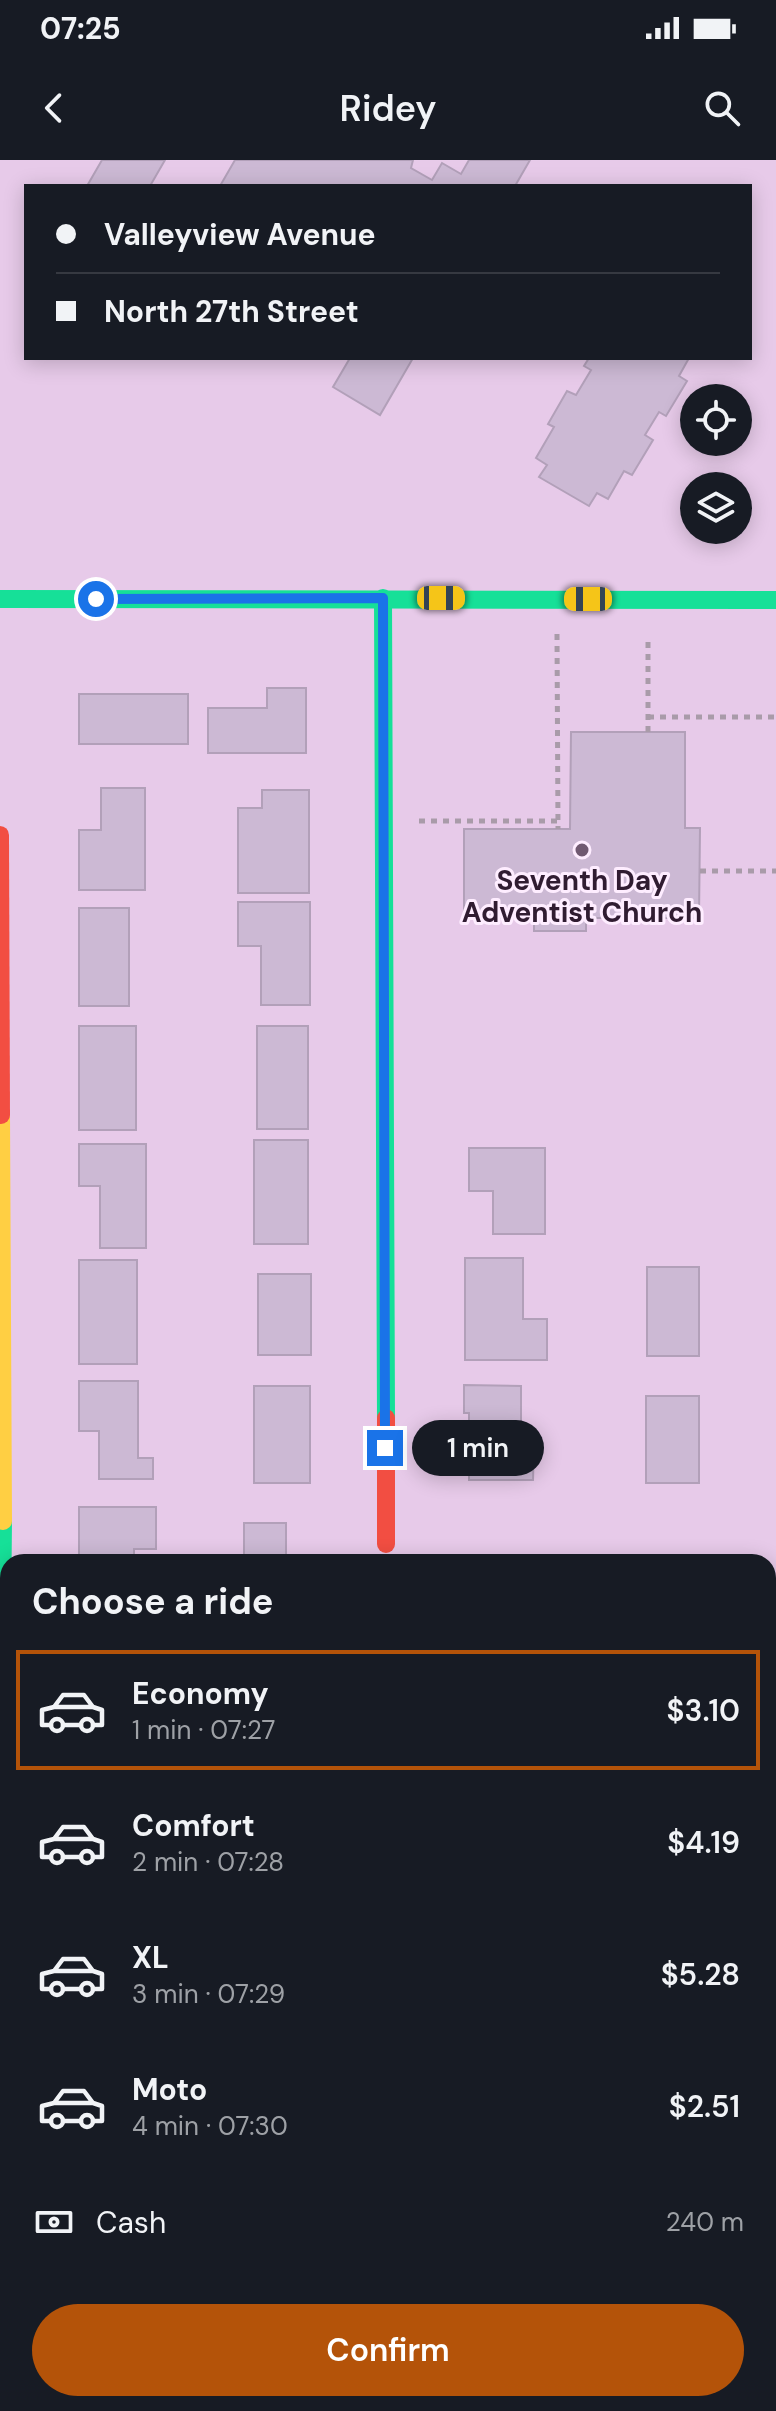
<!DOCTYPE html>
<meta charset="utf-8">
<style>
:root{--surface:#171b24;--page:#20242c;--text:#f1f3f6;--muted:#9ea1a6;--line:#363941;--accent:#b45309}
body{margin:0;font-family:"DM Sans",sans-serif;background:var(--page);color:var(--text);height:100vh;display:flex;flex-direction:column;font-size:30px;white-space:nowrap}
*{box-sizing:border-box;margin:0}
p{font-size:26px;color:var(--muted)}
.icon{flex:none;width:44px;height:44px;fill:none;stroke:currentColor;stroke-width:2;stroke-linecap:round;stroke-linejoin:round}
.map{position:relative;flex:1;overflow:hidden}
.panel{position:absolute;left:0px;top:1394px;width:776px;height:858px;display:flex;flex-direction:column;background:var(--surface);border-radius:24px 24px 0 0;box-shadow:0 4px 20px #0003}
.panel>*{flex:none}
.guide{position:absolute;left:24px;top:24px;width:728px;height:176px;border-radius:0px;box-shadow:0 4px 20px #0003;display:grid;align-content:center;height:176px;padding:0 32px;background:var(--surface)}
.fabs{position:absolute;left:680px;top:224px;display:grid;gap:16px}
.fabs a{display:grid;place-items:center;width:72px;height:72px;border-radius:50%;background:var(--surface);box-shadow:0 4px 20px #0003;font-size:40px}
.end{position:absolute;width:36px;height:36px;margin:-18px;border:10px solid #1a73e8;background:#fff;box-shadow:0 0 0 4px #fff}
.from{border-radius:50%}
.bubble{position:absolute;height:56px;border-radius:28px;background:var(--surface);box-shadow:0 4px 20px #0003;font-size:26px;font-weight:600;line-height:56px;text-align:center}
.car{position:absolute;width:24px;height:48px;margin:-24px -12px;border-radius:10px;box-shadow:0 0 6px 2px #0007;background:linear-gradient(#f5c518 24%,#345 0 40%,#f5c518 0 76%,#345 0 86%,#f5c518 0)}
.guide b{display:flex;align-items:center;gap:28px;height:76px;font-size:30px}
.guide b+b{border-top:2px solid var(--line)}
.guide i{width:20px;height:20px;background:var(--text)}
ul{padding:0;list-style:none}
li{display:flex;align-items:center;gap:24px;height:120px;margin:0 16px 12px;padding:0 16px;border:4px solid transparent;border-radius:0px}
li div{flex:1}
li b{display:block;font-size:30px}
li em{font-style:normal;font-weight:600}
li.on{border-color:var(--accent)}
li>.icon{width:72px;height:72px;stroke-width:1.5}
h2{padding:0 32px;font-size:36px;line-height:96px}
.pay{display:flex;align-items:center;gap:20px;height:88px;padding:0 32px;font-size:30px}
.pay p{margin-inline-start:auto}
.button{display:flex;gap:16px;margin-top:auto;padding:16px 32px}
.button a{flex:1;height:92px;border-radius:48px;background:var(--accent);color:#fff;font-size:32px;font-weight:600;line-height:92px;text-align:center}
.status{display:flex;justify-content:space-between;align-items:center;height:56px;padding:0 40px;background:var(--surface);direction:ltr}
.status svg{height:22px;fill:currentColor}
header{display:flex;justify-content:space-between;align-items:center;height:104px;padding:0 32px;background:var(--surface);font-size:36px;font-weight:600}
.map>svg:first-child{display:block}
.green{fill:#d0b3a3}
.building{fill:#ccb9d4;stroke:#b2a0b9;stroke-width:2}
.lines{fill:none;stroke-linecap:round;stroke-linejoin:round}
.path{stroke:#a99ba9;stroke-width:5;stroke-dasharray:6 6;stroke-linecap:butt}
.fast{stroke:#16e098;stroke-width:18}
.slow{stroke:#ffcf43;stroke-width:18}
.jam{stroke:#f24e42;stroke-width:18}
.route{stroke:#1a73e8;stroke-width:10}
.poi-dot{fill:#705971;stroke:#feedff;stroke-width:3}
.labels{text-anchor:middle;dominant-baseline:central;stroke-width:6;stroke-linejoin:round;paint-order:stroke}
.poi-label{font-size:28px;font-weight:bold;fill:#301c31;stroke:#feedff}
</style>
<div class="status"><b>07:25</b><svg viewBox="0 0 49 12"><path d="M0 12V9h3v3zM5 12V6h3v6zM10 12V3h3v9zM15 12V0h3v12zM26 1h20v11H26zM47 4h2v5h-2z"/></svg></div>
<header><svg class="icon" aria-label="back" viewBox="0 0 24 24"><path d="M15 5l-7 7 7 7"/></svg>Ridey<svg class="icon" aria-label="search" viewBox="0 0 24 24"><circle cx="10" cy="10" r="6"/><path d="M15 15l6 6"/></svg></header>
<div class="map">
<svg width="776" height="2251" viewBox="0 0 776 2251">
<rect width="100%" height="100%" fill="#e7cae9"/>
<path class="green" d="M8,2096V2244H476L478,2251H0V2098Z"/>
<g class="building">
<path d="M102,0H165L150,26H87Z"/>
<path d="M235,0H413L411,8L432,20L442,3L461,14L469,0H530L515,26H220Z"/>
<path d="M350,198H413L380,255L333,227Z"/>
<path d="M589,198H689L679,216L687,221L666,256L659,252L645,275L653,280L632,315L624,311L608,339L597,333L589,346L539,317L547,305L536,298L554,267L548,264L567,231L576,235L591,210L584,206Z"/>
<path d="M267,528H306V593H208V548H267Z"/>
<rect x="79" y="534" width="109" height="50"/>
<path d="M571,572H685V668H700L699,758H586V771H534V758H464V669H570Z"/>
<path d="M101,628H145V730H79V670H101Z"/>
<path d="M262,630H309V733H238V648H262Z"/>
<path d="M238,742H310V845H261V786H238Z"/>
<rect x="79" y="748" width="50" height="98"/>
<rect x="79" y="866" width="57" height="104"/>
<rect x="257" y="866" width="51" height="103"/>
<rect x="254" y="980" width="54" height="104"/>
<path d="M79,984H146V1088H100V1026H79Z"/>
<path d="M469,988H545V1074H493V1031H469Z"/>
<path d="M465,1098H523V1159H547V1200H465Z"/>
<rect x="79" y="1100" width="58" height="104"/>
<rect x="647" y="1107" width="52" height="89"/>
<rect x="258" y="1114" width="53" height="81"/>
<path d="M79,1221H138V1298H153V1319H99V1271H79Z"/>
<path d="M464,1225L521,1226V1283H534L533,1320H469V1253H464Z"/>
<rect x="254" y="1226" width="56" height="97"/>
<rect x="646" y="1236" width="53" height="87"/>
<path d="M79,1347H156V1389H134V1402H79Z"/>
<rect x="244" y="1363" width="42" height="39"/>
<path d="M8,1923V1983L0,1986V1926Z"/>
</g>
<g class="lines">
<g class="path">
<path d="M557,474L558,669"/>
<path d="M648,557H776"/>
<path d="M648,572V477"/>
<path d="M419,661H558"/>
<path d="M700,711H776"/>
<path d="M174,2244L178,2251"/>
<path d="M8,2251L18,2244"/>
</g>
<g class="fast">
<path d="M383,438L386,1258"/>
<path d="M0,439L776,440"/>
<path d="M0,1654L3,1361"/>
</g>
<path class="slow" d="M1,955L3,1361"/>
<g class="jam">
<path d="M0,675L1,955"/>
<path d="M386,1258V1384"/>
</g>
</g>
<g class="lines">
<path class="route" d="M96,439L383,438L385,1288"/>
</g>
<circle class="poi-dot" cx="582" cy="690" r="8"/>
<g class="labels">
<g class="poi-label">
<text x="582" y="720">Seventh Day<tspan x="582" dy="32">Adventist Church</tspan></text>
</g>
</g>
</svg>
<div class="fabs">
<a><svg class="icon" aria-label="locate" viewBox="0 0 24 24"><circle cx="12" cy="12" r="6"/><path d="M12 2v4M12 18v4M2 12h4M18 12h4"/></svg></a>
<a><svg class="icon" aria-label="layers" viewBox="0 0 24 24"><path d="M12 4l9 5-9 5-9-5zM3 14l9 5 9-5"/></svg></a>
</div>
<i class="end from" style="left:96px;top:439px"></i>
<i class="end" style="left:385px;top:1288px"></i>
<div class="bubble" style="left:412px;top:1260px;width:132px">1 min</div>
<i class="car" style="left:441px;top:438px;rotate:90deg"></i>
<i class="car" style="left:588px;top:439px;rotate:270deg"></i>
<div class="guide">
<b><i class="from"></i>Valleyview Avenue</b>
<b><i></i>North 27th Street</b>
</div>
<section class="panel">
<h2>Choose a ride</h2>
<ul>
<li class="on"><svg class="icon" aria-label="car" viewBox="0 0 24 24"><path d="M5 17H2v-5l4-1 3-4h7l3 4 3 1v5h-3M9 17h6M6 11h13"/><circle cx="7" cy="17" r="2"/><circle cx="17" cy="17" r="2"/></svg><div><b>Economy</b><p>1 min · 07:27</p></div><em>$3.10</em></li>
<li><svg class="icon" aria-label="car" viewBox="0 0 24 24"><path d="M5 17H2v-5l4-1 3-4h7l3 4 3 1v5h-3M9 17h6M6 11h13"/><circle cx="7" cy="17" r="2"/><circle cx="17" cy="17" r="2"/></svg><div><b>Comfort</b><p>2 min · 07:28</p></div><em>$4.19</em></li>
<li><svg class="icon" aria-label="car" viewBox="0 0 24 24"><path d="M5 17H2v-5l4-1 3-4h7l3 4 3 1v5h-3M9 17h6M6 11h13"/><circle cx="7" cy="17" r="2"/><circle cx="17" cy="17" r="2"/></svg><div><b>XL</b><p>3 min · 07:29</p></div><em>$5.28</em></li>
<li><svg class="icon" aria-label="car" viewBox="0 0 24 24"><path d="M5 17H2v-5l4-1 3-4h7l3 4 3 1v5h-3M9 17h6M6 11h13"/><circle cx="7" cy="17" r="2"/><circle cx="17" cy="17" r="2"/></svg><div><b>Moto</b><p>4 min · 07:30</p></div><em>$2.51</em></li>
</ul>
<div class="pay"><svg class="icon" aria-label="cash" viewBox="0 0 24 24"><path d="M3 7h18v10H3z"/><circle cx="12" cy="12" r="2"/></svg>Cash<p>240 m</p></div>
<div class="button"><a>Confirm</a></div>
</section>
</div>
